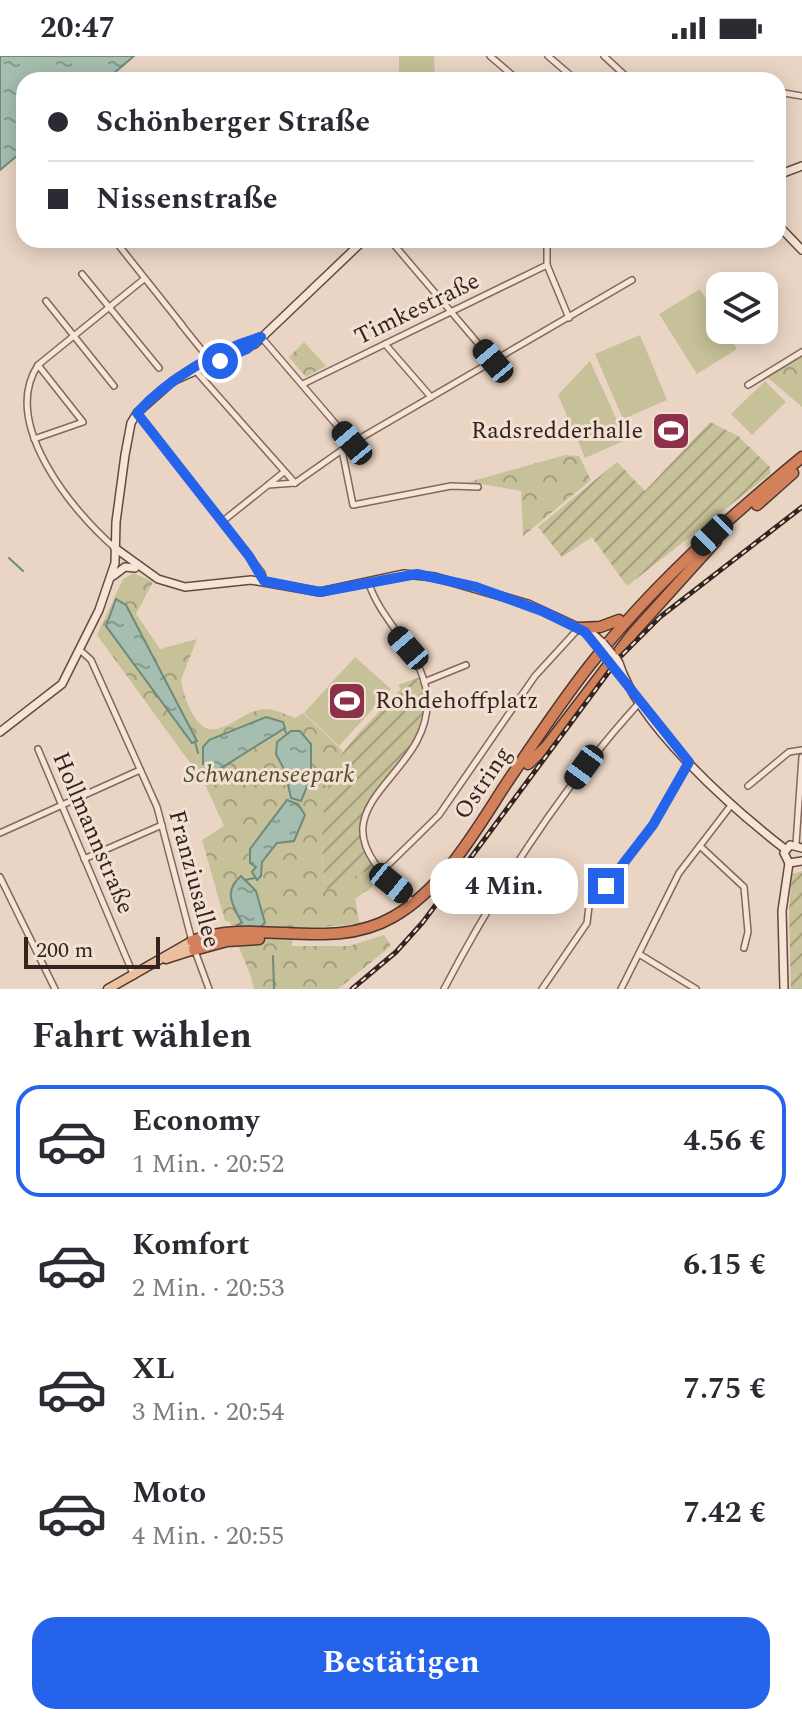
<!DOCTYPE html>
<html lang="de">
<meta charset="utf-8">
<style>
:root{--surface:#fff;--page:#f7f7f7;--text:#2b2b33;--muted:#7c7c81;--line:#e1e1e2;--accent:#2563eb}
body{margin:0;font-family:Spectral,serif;background:var(--page);color:var(--text);height:100vh;display:flex;flex-direction:column;font-size:30px;white-space:nowrap}
*{box-sizing:border-box;margin:0}
p{font-size:26px;color:var(--muted)}
.icon{flex:none;width:44px;height:44px;fill:none;stroke:currentColor;stroke-width:2;stroke-linecap:round;stroke-linejoin:round}
.map{position:relative;height:933px;overflow:hidden}
.details{display:flex;flex-direction:column;background:var(--surface);flex:1}
.details>*{flex:none}
.guide{position:absolute;left:16px;top:16px;width:770px;height:176px;border-radius:24px;box-shadow:0 4px 20px #0003;display:grid;align-content:center;height:176px;padding:0 32px;background:var(--surface)}
.buttons{position:absolute;left:706px;top:216px;display:grid;gap:16px}
.buttons a{display:grid;place-items:center;width:72px;height:72px;border-radius:16px;background:var(--surface);box-shadow:0 4px 20px #0003;font-size:40px}
.scale{position:absolute;left:24px;bottom:20px;width:136px;box-sizing:border-box;padding-left:8px;border:4px solid #34241f;border-top:0;font-size:22px;line-height:28px;white-space:nowrap;color:#34241f;-webkit-text-stroke:6px #f2e1d3;paint-order:stroke}
.end{position:absolute;width:36px;height:36px;margin:-18px;border:10px solid #2563eb;background:#fff;box-shadow:0 0 0 4px #fff}
.from{border-radius:50%}
.bubble{position:absolute;height:56px;border-radius:24px;background:var(--surface);box-shadow:0 4px 20px #0003;font-size:26px;font-weight:700;line-height:56px;text-align:center}
.car{position:absolute;width:24px;height:48px;margin:-24px -12px;border-radius:10px;box-shadow:0 0 6px 2px #0007;background:linear-gradient(#222 24%,#8ab4d8 0 40%,#222 0 76%,#8ab4d8 0 86%,#222 0)}
.guide b{display:flex;align-items:center;gap:28px;height:76px;font-size:30px}
.guide b+b{border-top:2px solid var(--line)}
.guide i{width:20px;height:20px;background:var(--text)}
ul{padding:0;list-style:none}
li{display:flex;align-items:center;gap:24px;height:112px;margin:0 16px 12px;padding:0 16px;border:4px solid transparent;border-radius:24px}
li div{flex:1}
li b{display:block;font-size:30px}
li em{font-style:normal;font-weight:700}
li.selected{border-color:var(--accent)}
li>.icon{width:72px;height:72px;stroke-width:1.5}
h2{padding:0 32px;font-size:36px;line-height:96px}
.action{display:flex;gap:16px;margin-top:auto;padding:16px 32px}
.action a{flex:1;height:92px;border-radius:24px;background:var(--accent);color:#fff;font-size:32px;font-weight:700;line-height:92px;text-align:center}
.status{display:flex;justify-content:space-between;align-items:center;height:56px;padding:0 40px;background:var(--surface);direction:ltr}
.status svg{height:22px;fill:currentColor}
.map>svg:first-child{display:block}
.forest{fill:url(#forest-crowns)}
.garden{fill:url(#garden-furrows)}
.pitch{fill:#c7c199}
.water{fill:url(#water-ripples);stroke:#6d8b7c;stroke-width:2}
.lines{fill:none;stroke-linecap:round;stroke-linejoin:round}
.stream{stroke:#6d8b7c;stroke-width:2}
.street-casing{stroke:#83675c;stroke-width:8}
.secondary-casing{stroke:#65493f;stroke-width:10}
.primary-casing{stroke:#513730;stroke-width:11}
.highway-casing{stroke:#513730;stroke-width:13}
.street{stroke:#f6e4d6;stroke-width:5}
.secondary{stroke:#f6e4d6;stroke-width:7}
.primary{stroke:#ebc09e;stroke-width:8}
.highway{stroke:#d3815b;stroke-width:10}
.rail-casing{stroke:#34241f;stroke-width:5}
.rail{stroke:#f2e1d3;stroke-width:2;stroke-dasharray:6;stroke-linecap:butt}
.secondary-bridge-casing{stroke:#65493f;stroke-width:10;stroke-linecap:butt}
.secondary-bridge{stroke:#f6e4d6;stroke-width:7}
.route{stroke:#2563eb;stroke-width:10}
.labels{text-anchor:middle;dominant-baseline:central;stroke-width:6;stroke-linejoin:round;paint-order:stroke}
.street-label{font-size:24px;fill:#34241f;stroke:#f2e1d3}
.poi-label{font-size:24px;fill:#34241f;stroke:#f2e1d3;text-anchor:end}
.park-label{font-size:24px;font-style:italic;fill:#4f4f27;stroke:#f2e1d3}
</style>
<div class="status"><b>20:47</b><svg viewBox="0 0 49 12"><path d="M0 12V9h3v3zM5 12V6h3v6zM10 12V3h3v9zM15 12V0h3v12zM26 1h20v11H26zM47 4h2v5h-2z"/></svg></div>
<div class="map">
<svg width="802" height="933" viewBox="0 0 802 933">
<defs>
<pattern id="forest-crowns" width="20" height="18" patternUnits="userSpaceOnUse" patternTransform="scale(2)"><rect width="20" height="18" fill="#c7c199"/><path d="M2 6a3 3 0 1 1 6 0M12 15a3 3 0 1 1 6 0" fill="none" stroke="#a29d7c"/></pattern>
<pattern id="garden-furrows" width="10" height="10" patternUnits="userSpaceOnUse" patternTransform="scale(2)"><rect width="10" height="10" fill="#c7c199"/><path d="M-1 1l2-2M0 10L10 0M9 11l2-2" fill="none" stroke="#a29d7c"/></pattern>
<pattern id="water-ripples" width="26" height="14" patternUnits="userSpaceOnUse" patternTransform="scale(2)"><rect width="26" height="14" fill="#a5beb0"/><path d="M2 4q2-2 4 0t4 0M15 11q2-2 4 0t4 0" fill="none" stroke="#879a8f"/></pattern>
</defs>
<rect width="100%" height="100%" fill="#ead5c4"/>
<g class="forest">
<path d="M304,286L326,310L306,321L289,301Z"/>
<path d="M802,299V351L767,321Z"/>
<path d="M565,399L579,400L591,424L523,480L521,435L469,426Z"/>
<path d="M134,517L153,526L136,558L160,593L197,583L181,624C183,637 187,649 194,660C214,693 237,655 265,653C274,653 286,658 295,662L303,657L343,695C324,738 316,788 327,833L373,812L377,817L372,831L355,843L360,868L294,873L292,890H349L384,879L391,890L338,933H254C249,909 236,890 230,866L225,865L202,784L224,770L204,726L97,579L123,523Z"/>
</g>
<g class="garden">
<path d="M710,366L738,380L770,411V418L627,530L592,481L562,501L538,471L617,406L645,435Z"/>
<path d="M420,621C444,712 330,722 373,812L327,834C318,796 320,726 345,694C361,672 383,653 401,633L398,629Z"/>
<path d="M802,815V933H791L789,855L792,818Z"/>
</g>
<g class="pitch">
<path d="M399,0H434L435,24H399Z"/>
<path d="M700,233L720,265V274H726L737,293L697,318L659,258Z"/>
<path d="M640,279L667,344L623,363L595,298Z"/>
<path d="M590,305L626,384L585,402L558,339Z"/>
<path d="M765,325L786,346L752,379L731,358Z"/>
<path d="M355,601L391,633L339,690L304,657Z"/>
</g>
<g class="water">
<path d="M0,0H134L106,24H24V94L0,114Z"/>
<path d="M116,543L126,549L197,685L192,687L106,570Z"/>
<path d="M266,661L283,666L285,672L218,714H211L203,708V691L209,684Z"/>
<path d="M291,675H300L311,688V721L301,745L291,742L285,715L276,698L277,686Z"/>
<path d="M287,744L298,748L305,759L294,785L277,787L262,806L261,820L257,824L252,816L256,811L250,807V793Z"/>
<path d="M241,820L256,835L265,867L244,884L237,869L242,867C234,851 222,836 241,820Z"/>
</g>
<g class="lines">
<g class="stream">
<path d="M9,502L23,515"/>
<path d="M284,673L287,678"/>
<path d="M195,686L198,697"/>
<path d="M245,824L255,822"/>
<path d="M273,900L274,933"/>
</g>
<g class="street-casing">
<g id="street">
<path d="M490,0L518,24"/>
<path d="M548,0L576,24"/>
<path d="M604,0L630,24"/>
<path d="M778,36L802,40"/>
<path d="M390,184L493,305"/>
<path d="M547,184V209L569,262"/>
<path d="M120,191L182,269"/>
<path d="M82,218L159,312"/>
<path d="M46,245L114,330"/>
<path d="M180,267L209,303"/>
<path d="M262,282L352,387"/>
<path d="M385,288L431,341"/>
<path d="M195,314L295,427"/>
<path d="M303,328L547,209"/>
<path d="M748,329L802,296"/>
<path d="M137,357L262,517L264,525"/>
<path d="M34,383L83,366L38,309"/>
<path d="M342,394L353,449L451,430L478,431"/>
<path d="M295,427L352,387L632,224"/>
<path d="M269,428L284,416"/>
<path d="M223,465L268,429L295,427"/>
<path d="M115,492C72,455 0,367 38,309L144,223"/>
<path d="M369,528C383,569 424,597 427,641C433,728 292,748 410,843"/>
<path d="M80,594L91,604L157,751L192,885"/>
<path d="M424,626L466,609"/>
<path d="M38,693L134,920"/>
<path d="M748,730L789,696L802,694"/>
<path d="M0,777L140,714"/>
<path d="M796,788L802,701"/>
<path d="M700,790L744,831L748,876L744,892"/>
<path d="M84,803L162,769"/>
<path d="M380,817L439,759L535,620L578,573"/>
<path d="M0,821L55,933"/>
<path d="M195,895L209,933"/>
<path d="M639,898L696,933"/>
<path d="M444,933C498,830 561,733 639,647"/>
<path d="M542,933L587,867L589,850L653,769L689,706"/>
<path d="M621,933L679,817L732,748"/>
</g>
</g>
<g class="secondary-casing">
<g id="secondary">
<path d="M778,119L802,110"/>
<path d="M778,169L802,194"/>
<path d="M200,310L260,281"/>
<path d="M115,492L158,523L185,531L251,524L320,536L404,518L435,521L528,548L593,578L603,587"/>
<path d="M113,520L125,511L135,512"/>
<path d="M585,576L599,592"/>
<path d="M619,607C639,670 732,752 785,793"/>
<path d="M0,676L62,628L99,554L115,507L116,466L125,399L131,367L137,357L173,325L255,288L364,184"/>
<path d="M802,792L790,789L784,797L789,807L802,805"/>
<path d="M784,933L782,855L789,807"/>
</g>
</g>
<g class="primary-casing">
<g id="primary">
<path d="M166,903L194,894"/>
<path d="M108,933L192,885"/>
</g>
</g>
<g class="highway-casing">
<g id="highway">
<path d="M757,449L793,417"/>
<path d="M579,572L600,571L619,564"/>
<path d="M528,708L546,691L633,577L716,485"/>
<path d="M192,885C258,860 328,898 393,861C443,833 476,774 506,728C533,688 560,647 590,609C651,531 726,464 802,401"/>
<path d="M194,894L227,885L259,883"/>
</g>
</g>
<use href="#street" class="street"/>
<use href="#secondary" class="secondary"/>
<use href="#primary" class="primary"/>
<use href="#highway" class="highway"/>
<g class="rail-casing">
<path id="rail" d="M352,933L396,896L423,866L619,602L660,561L802,451"/>
</g>
<use href="#rail" class="rail"/>
<g class="secondary-bridge-casing">
<g id="secondary-bridge">
<path d="M603,587L612,598"/>
<path d="M599,592L608,602"/>
<path d="M616,602L619,607"/>
<path d="M612,607L615,612"/>
</g>
</g>
<use href="#secondary-bridge" class="secondary-bridge"/>
</g>
<g class="lines">
<path class="route" d="M220,305L247,293L261,281C218,293 167,324 137,357L249,500L264,525L320,536L417,518L476,531L542,555L585,576L689,706L653,769L606,830"/>
</g>
<defs>
<g id="stadium-square" transform="scale(2)"><rect x="-9" y="-9" width="18" height="18" rx="4" fill="#8d3148" stroke="#f2e1d3"/><path d="M0-5a6.5 5 0 1 0 0 10a6.5 5 0 1 0 0-10ZM-3.5-1.8h7v3.6h-7Z" fill="#fff"/></g>
</defs>
<g fill-rule="evenodd">
<use href="#stadium-square" x="671" y="375"/>
<use href="#stadium-square" x="347" y="645"/>
</g>
<g class="labels">
<g class="street-label">
<text transform="translate(417 253) rotate(-26)">Timkestraße</text>
<text transform="translate(483 727) rotate(-56)">Ostring</text>
<text transform="translate(93 777) rotate(67)">Hollmannstraße</text>
<text transform="translate(194 823) rotate(75)">Franziusallee</text>
</g>
<g class="poi-label">
<text x="643" y="375">Radsredderhalle</text>
<text x="375" y="645" text-anchor="start">Rohdehoffplatz</text>
</g>
<g class="park-label">
<text x="269" y="719">Schwanenseepark</text>
</g>
</g>
</svg>
<div class="buttons">
<a><svg class="icon" aria-label="layers" viewBox="0 0 24 24"><path d="M12 4l9 5-9 5-9-5zM3 14l9 5 9-5"/></svg></a>
</div>
<div class="scale">200 m</div>
<i class="end from" style="left:220px;top:305px"></i>
<i class="end" style="left:606px;top:830px"></i>
<div class="bubble" style="left:430px;top:802px;width:148px">4 Min.</div>
<i class="car" style="left:493px;top:305px;rotate:320deg"></i>
<i class="car" style="left:352px;top:387px;rotate:320deg"></i>
<i class="car" style="left:712px;top:479px;rotate:226deg"></i>
<i class="car" style="left:408px;top:592px;rotate:319deg"></i>
<i class="car" style="left:584px;top:711px;rotate:216deg"></i>
<i class="car" style="left:391px;top:827px;rotate:129deg"></i>
<div class="guide">
<b><i class="from"></i>Schönberger Straße</b>
<b><i></i>Nissenstraße</b>
</div>
</div>
<section class="details">
<h2>Fahrt wählen</h2>
<ul>
<li class="selected"><svg class="icon" aria-label="car" viewBox="0 0 24 24"><path d="M5 17H2v-5l4-1 3-4h7l3 4 3 1v5h-3M9 17h6M6 11h13"/><circle cx="7" cy="17" r="2"/><circle cx="17" cy="17" r="2"/></svg><div><b>Economy</b><p>1 Min. · 20:52</p></div><em>4.56 €</em></li>
<li><svg class="icon" aria-label="car" viewBox="0 0 24 24"><path d="M5 17H2v-5l4-1 3-4h7l3 4 3 1v5h-3M9 17h6M6 11h13"/><circle cx="7" cy="17" r="2"/><circle cx="17" cy="17" r="2"/></svg><div><b>Komfort</b><p>2 Min. · 20:53</p></div><em>6.15 €</em></li>
<li><svg class="icon" aria-label="car" viewBox="0 0 24 24"><path d="M5 17H2v-5l4-1 3-4h7l3 4 3 1v5h-3M9 17h6M6 11h13"/><circle cx="7" cy="17" r="2"/><circle cx="17" cy="17" r="2"/></svg><div><b>XL</b><p>3 Min. · 20:54</p></div><em>7.75 €</em></li>
<li><svg class="icon" aria-label="car" viewBox="0 0 24 24"><path d="M5 17H2v-5l4-1 3-4h7l3 4 3 1v5h-3M9 17h6M6 11h13"/><circle cx="7" cy="17" r="2"/><circle cx="17" cy="17" r="2"/></svg><div><b>Moto</b><p>4 Min. · 20:55</p></div><em>7.42 €</em></li>
</ul>
<div class="action"><a>Bestätigen</a></div>
</section>
